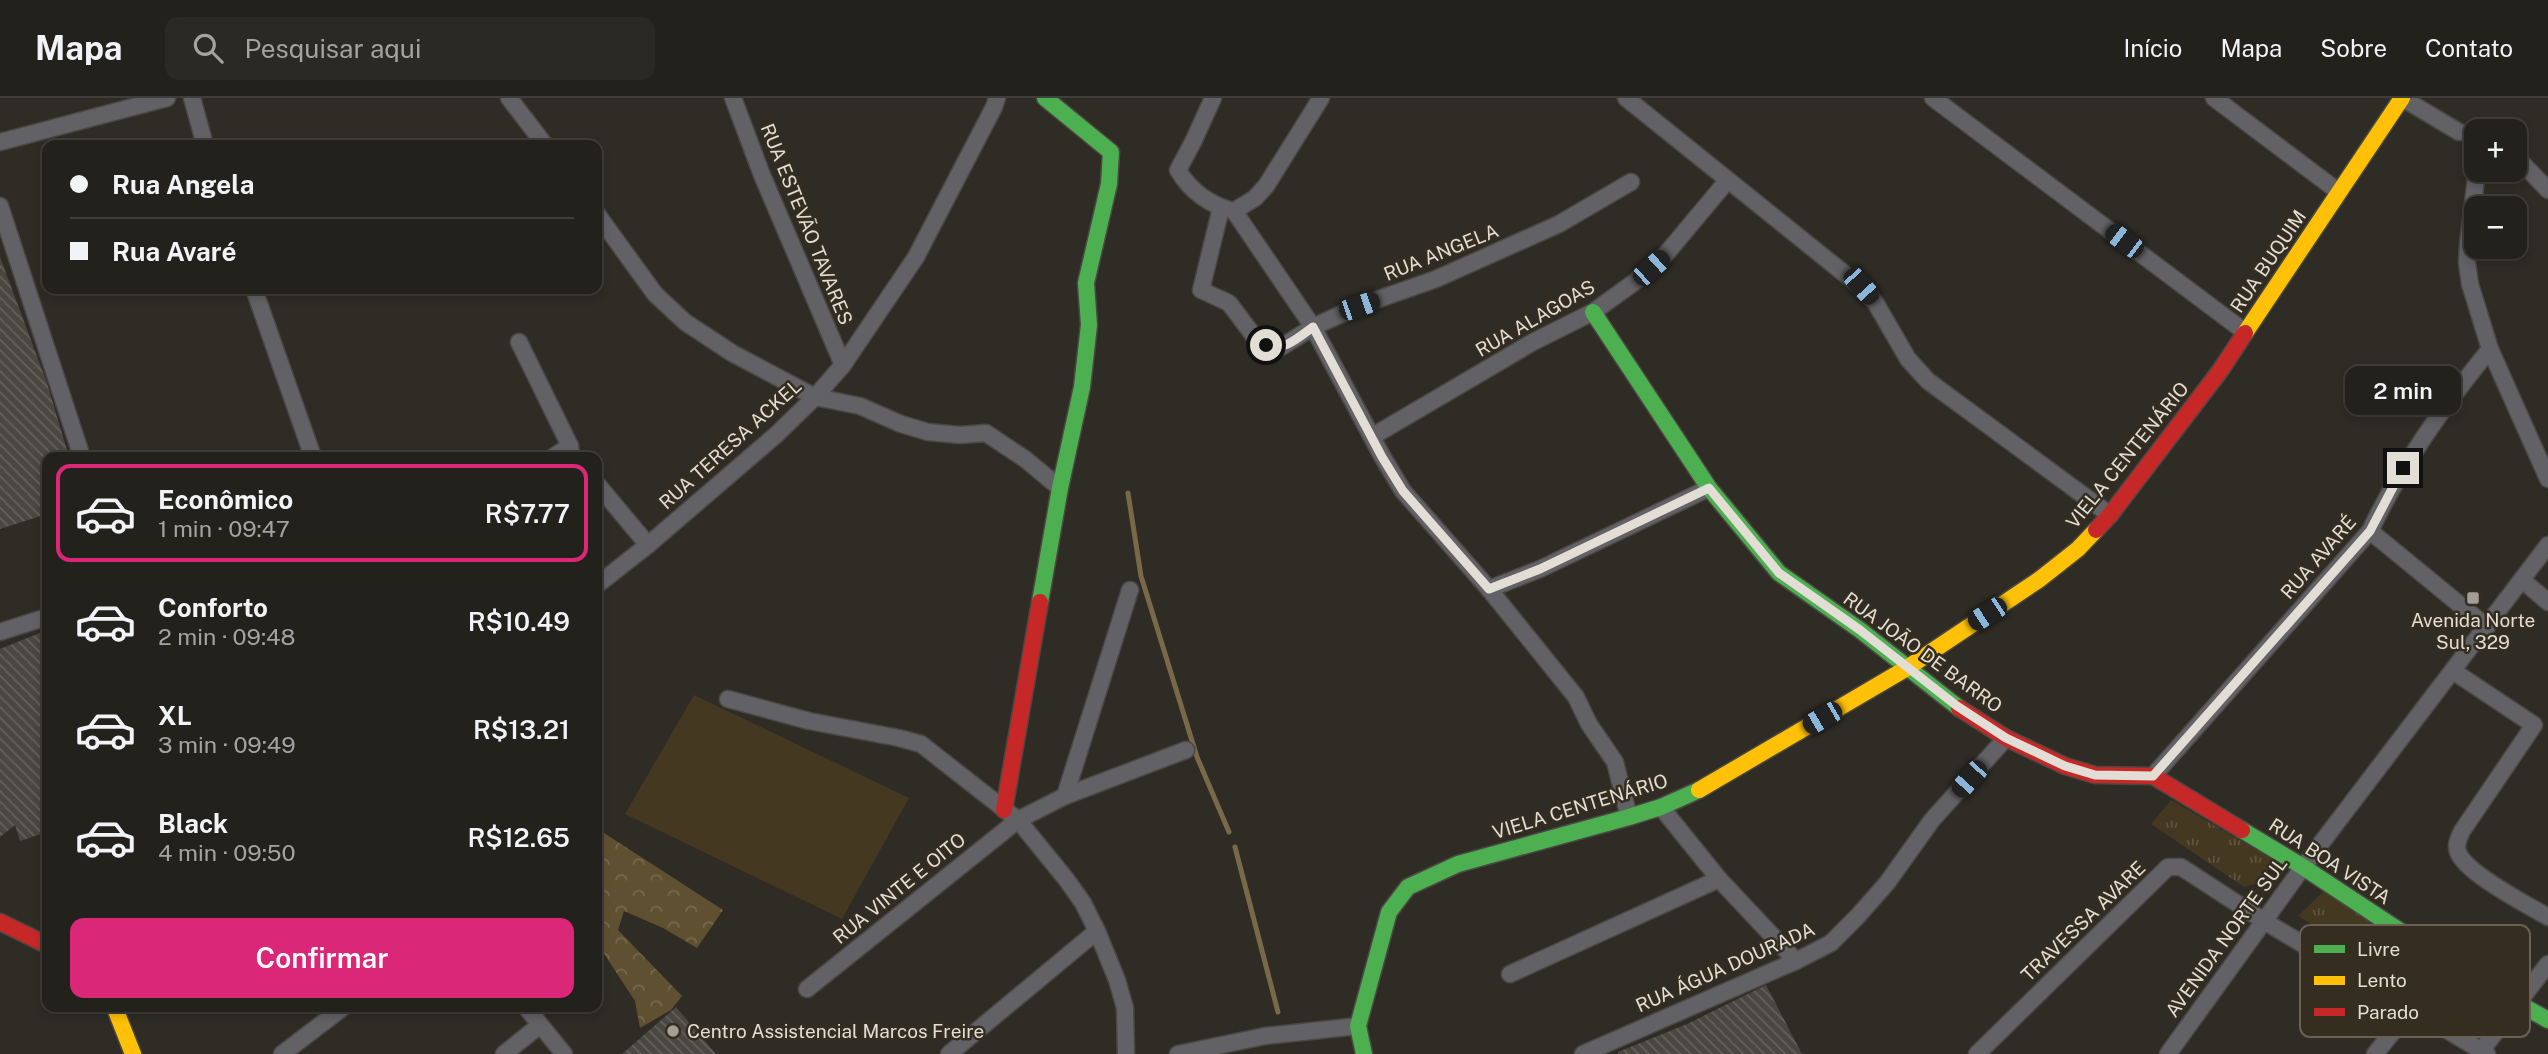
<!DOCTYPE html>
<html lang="pt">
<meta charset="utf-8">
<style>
:root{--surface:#23211c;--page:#2b2925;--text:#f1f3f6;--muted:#a3a3a3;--line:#403e3b;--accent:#db2777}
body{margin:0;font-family:"Public Sans",sans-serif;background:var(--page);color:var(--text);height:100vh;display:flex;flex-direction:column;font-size:26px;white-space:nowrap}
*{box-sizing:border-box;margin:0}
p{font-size:23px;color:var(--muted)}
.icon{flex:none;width:38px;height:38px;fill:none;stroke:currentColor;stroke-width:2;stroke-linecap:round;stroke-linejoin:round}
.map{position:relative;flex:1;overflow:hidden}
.sheet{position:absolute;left:42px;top:354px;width:560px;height:560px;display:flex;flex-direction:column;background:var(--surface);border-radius:14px;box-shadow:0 4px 10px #0003,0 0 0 2px var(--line)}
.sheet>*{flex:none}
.banner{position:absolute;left:42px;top:42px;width:560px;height:154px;border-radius:14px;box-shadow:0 4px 10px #0003,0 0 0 2px var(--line);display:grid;align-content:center;height:154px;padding:0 28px;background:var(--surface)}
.fabs{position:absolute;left:2464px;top:21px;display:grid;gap:14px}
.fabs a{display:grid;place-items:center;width:63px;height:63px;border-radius:14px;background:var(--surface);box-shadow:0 4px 10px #0003,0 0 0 2px var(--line);font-size:35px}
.end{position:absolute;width:32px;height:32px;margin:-16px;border:9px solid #e2ddd5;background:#111;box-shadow:0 0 0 4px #111}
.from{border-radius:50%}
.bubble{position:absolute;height:49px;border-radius:14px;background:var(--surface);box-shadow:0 4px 10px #0003,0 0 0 2px var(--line);font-size:23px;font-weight:600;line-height:49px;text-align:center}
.car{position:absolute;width:21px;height:42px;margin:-21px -10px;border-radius:9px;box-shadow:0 0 5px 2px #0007;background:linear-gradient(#222 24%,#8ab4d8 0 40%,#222 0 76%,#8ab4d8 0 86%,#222 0)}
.banner b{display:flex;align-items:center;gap:24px;height:66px;font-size:26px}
.banner b+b{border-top:2px solid var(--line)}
.banner i{width:18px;height:18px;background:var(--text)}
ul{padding:12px 0 0;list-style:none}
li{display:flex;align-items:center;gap:21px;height:98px;margin:0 14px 10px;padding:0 14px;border:4px solid transparent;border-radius:14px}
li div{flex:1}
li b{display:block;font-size:26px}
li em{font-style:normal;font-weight:600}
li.selected{border-color:var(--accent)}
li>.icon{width:63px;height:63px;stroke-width:1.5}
.action{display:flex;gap:14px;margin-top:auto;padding:14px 28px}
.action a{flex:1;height:80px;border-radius:14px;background:var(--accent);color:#fff;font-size:28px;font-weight:600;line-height:80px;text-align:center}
header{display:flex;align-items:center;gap:42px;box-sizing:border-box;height:98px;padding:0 35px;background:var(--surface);border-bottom:2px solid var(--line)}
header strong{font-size:33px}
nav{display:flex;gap:38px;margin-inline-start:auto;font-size:24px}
.search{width:490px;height:63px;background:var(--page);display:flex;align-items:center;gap:18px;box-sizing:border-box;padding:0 24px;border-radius:14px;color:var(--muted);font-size:26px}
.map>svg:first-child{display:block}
.grass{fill:url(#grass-tufts)}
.forest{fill:url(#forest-crowns)}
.garden{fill:#443820}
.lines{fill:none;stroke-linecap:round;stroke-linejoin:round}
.stream{stroke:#7a6948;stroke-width:5}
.building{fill:url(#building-back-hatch)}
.street-casing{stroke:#4b4742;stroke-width:19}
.fast-casing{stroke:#4b4742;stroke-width:19}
.slow-casing{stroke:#4b4742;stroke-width:19}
.jam-casing{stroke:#4b4742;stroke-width:19}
.street{stroke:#626266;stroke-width:16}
.fast{stroke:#4caf50;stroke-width:16}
.slow{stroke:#ffc107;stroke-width:16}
.jam{stroke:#c62828;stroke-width:16}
.route{stroke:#e2ddd5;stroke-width:9}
.poi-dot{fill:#a39f97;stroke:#342d20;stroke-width:2.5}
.labels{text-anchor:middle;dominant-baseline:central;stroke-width:5;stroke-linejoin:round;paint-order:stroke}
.street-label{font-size:19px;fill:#e2ddd5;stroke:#342d20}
.poi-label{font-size:19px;fill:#e2ddd5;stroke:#342d20}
.key{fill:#342d20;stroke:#686256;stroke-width:2}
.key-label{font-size:19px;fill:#e2ddd5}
</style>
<header>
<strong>Mapa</strong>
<div class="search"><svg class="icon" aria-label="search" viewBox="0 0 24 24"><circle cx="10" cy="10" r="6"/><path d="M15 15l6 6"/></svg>Pesquisar aqui</div>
<nav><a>Início</a><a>Mapa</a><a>Sobre</a><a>Contato</a></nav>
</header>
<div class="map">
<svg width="2548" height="956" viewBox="0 0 2548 956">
<defs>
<pattern id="grass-tufts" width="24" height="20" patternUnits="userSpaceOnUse" patternTransform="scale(1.75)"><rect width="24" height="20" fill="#443820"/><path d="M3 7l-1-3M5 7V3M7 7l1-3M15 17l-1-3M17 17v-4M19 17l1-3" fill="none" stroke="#5f5440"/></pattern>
<pattern id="forest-crowns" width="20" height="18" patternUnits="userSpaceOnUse" patternTransform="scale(1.75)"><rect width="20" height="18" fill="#5f5031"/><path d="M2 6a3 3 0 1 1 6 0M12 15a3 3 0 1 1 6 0" fill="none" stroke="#76694e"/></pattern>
<pattern id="building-back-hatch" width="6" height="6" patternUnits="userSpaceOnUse" patternTransform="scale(1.75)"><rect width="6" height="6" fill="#4a4741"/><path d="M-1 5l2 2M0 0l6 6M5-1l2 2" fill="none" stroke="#64615c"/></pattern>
</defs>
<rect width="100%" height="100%" fill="#2f2c25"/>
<g class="grass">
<path d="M2171,702L2272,761C2266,778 2263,785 2244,789L2151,726Z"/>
<path d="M2323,794L2507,907L2485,932L2298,818Z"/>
</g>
<path class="forest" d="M597,710L604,735L723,812L697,850L663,830L624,813L618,832L682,898L671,912L640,930L635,903L597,845Z"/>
<path class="garden" d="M694,597L909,700L842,821L625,716Z"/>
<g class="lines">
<g class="stream">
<path d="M1128,395L1141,478L1197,659L1229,734"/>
<path d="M1235,749L1278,914"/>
</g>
</g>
<g class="building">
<path d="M0,159L47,285L69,359H47V416L0,431Z"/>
<path d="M47,532V734L20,743L15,727L0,739V551Z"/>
<path d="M1766,887L1802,956H1618V954L1687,926Z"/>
<path d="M676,909L716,956H622Z"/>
</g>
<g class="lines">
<g class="street-casing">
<g id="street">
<path d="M192,0L205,47"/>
<path d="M509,0L545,47"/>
<path d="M733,0L762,77L843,267"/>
<path d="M1213,0L1193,44L1178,72C1190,93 1211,108 1234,113L1255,100L1266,88L1321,0"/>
<path d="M1626,0L1861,189L1875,204L1908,261L1928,283L2110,417"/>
<path d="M1933,0L2245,234"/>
<path d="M2214,0L2339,94"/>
<path d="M2402,0L2459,34"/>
<path d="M0,44L167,0"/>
<path d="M2515,61L2520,63L2548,92"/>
<path d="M2477,72L2468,146L2467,165L2470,186L2490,251L2548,381"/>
<path d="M0,108L82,359"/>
<path d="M1221,110L1201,192L1229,205L1254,238L1266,247L1277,250L1283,248L1313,229L1359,208L1436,181L1559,126L1631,84"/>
<path d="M1234,113L1313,229L1382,358L1403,393L1489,491L1576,599L1589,626L1615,664L1629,719"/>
<path d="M597,116L655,196L685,224L732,255L815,299L860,308L901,326L928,334L960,337L986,335L1025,361L1060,390"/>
<path d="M254,191L313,359"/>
<path d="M519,244L570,348"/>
<path d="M1373,338L1533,244L1593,214L1636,183L1666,156L1727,83"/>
<path d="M553,359L570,348L571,358"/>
<path d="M597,386L648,447"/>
<path d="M2370,433L2487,529"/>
<path d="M2522,482L2548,504"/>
<path d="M597,487L648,447L777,336L815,299L843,267L916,159L994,9L997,0"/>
<path d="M1489,491L1540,471L1709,390"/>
<path d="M0,534L47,519"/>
<path d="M2453,573L2534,627L2462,733C2459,740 2455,746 2458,754C2465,775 2528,807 2548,819"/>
<path d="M728,601L809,623L899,640L921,646L1018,722L1066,781L1083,805L1097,833L1117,882L1125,910L1126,956"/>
<path d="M2153,678L2370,433C2402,366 2443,309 2490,251"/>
<path d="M1065,698L1130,492"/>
<path d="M1661,709L1719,781L1796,863"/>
<path d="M1510,876L1719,781"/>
<path d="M807,891L1018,722L1065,698L1186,652"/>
<path d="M525,908L564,956"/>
<path d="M2481,953L2548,866"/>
<path d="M282,956L345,908"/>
<path d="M504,956L540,927"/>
<path d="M949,956L1097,833"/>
<path d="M1178,956L1265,938L1358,928"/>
<path d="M1583,956L1796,863L1831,845L1857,819L1887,785L1932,722L2006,640"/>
<path d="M1977,956L2168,769H2181L2264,823L2487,956"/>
<path d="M2168,956L2303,769L2548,447"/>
<path d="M2375,956L2412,910"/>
</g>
</g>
<g class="fast-casing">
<g id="fast">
<path d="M1593,214L1709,390L1779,475L1860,532L1959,610"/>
<path d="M1040,504L1060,390L1082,289L1089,227L1086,185L1109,86L1111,54L1045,0"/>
<path d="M2242,732L2303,769L2453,868L2548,922"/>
<path d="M1364,956L1358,928L1389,814L1408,789L1458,766L1629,719L1661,709L1699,692"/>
</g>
</g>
<g class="slow-casing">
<g id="slow">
<path d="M2245,235L2402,0"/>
<path d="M1699,692L1907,570L2040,481L2078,451L2096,432"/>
<path d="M114,908L133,956"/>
</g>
</g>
<g class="jam-casing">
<g id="jam">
<path d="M2096,432L2110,417L2220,273L2245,235"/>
<path d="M1959,610L2006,640L2065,668L2095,677L2153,678L2242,732"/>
<path d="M1004,712L1040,504"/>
<path d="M0,824L47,847"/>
</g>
</g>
<use href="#street" class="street"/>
<use href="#fast" class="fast"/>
<use href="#slow" class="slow"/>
<use href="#jam" class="jam"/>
</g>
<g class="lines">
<path class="route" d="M1266,247C1284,254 1299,239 1313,229L1382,359L1403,393L1489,491L1540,471L1709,390L1779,475L1860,532L1957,608L2006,640L2065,668L2095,677L2153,678L2370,433L2403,370"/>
</g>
<g class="poi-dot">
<rect x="2466" y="493" width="14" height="14" rx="3.5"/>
<circle cx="673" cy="933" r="7"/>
</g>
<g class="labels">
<g class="street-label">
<text transform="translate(807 126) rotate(68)">RUA ESTEVÃO TAVARES</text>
<text transform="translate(1441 154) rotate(-22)">RUA ANGELA</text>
<text transform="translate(2268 163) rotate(-56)">RUA BUQUIM</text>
<text transform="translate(1535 220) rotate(-30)">RUA ALAGOAS</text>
<text transform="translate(730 346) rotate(-42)">RUA TERESA ACKEL</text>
<text transform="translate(2127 357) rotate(-51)">VIELA CENTENÁRIO</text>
<text transform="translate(2318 459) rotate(-49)">RUA AVARÉ</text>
<text transform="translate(1923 554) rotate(36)">RUA JOÃO DE BARRO</text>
<text transform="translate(1580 708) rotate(-17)">VIELA CENTENÁRIO</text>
<text transform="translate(2330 763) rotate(33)">RUA BOA VISTA</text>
<text transform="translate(899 790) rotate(-39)">RUA VINTE E OITO</text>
<text transform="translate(2083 823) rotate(-44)">TRAVESSA AVARE</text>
<text transform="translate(2226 839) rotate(-54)">AVENIDA NORTE SUL</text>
<text transform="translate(1725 869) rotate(-24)">RUA ÁGUA DOURADA</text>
</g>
<g class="poi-label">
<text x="2473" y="522">Avenida Norte<tspan x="2473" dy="22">Sul, 329</tspan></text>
<text x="687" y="933" text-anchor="start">Centro Assistencial Marcos Freire</text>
</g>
</g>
<rect x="2300" y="827" width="230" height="112" rx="10" class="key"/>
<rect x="2314" y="847" width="31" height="8" fill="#4caf50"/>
<rect x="2314" y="878" width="31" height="9" fill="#ffc107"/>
<rect x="2314" y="910" width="31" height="8" fill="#c62828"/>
<g class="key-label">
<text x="2357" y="858">Livre</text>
<text x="2357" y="889">Lento</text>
<text x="2357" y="921">Parado</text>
</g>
</svg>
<div class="fabs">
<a>+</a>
<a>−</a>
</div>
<i class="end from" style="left:1266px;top:247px"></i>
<i class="end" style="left:2403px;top:370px"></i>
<div class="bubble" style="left:2345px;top:268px;width:116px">2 min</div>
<i class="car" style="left:2124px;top:143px;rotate:307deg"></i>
<i class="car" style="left:1651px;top:170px;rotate:48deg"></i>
<i class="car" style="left:1861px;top:188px;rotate:138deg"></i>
<i class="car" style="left:1359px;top:208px;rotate:71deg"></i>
<i class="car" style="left:1987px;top:516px;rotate:237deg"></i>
<i class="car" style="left:1822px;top:620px;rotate:240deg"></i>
<i class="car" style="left:1969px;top:681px;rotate:222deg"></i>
<div class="banner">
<b><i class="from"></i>Rua Angela</b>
<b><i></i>Rua Avaré</b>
</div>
<section class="sheet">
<ul>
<li class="selected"><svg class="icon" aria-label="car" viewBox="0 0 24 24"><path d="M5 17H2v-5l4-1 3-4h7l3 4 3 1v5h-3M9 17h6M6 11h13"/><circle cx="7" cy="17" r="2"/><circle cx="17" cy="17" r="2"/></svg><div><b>Econômico</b><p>1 min · 09:47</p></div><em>R$7.77</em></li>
<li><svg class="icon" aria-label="car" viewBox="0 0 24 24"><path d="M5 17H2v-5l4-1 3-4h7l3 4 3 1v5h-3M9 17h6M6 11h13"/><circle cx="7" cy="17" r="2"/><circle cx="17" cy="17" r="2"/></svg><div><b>Conforto</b><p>2 min · 09:48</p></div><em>R$10.49</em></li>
<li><svg class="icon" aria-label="car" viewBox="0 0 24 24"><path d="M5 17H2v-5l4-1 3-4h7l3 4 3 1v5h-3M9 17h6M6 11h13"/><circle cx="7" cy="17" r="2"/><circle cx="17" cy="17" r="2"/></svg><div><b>XL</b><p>3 min · 09:49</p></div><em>R$13.21</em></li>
<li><svg class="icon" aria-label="car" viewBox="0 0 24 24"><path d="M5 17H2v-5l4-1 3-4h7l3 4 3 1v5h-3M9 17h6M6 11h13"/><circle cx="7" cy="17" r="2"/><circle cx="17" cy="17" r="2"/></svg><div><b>Black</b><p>4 min · 09:50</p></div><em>R$12.65</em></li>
</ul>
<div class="action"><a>Confirmar</a></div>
</section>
</div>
